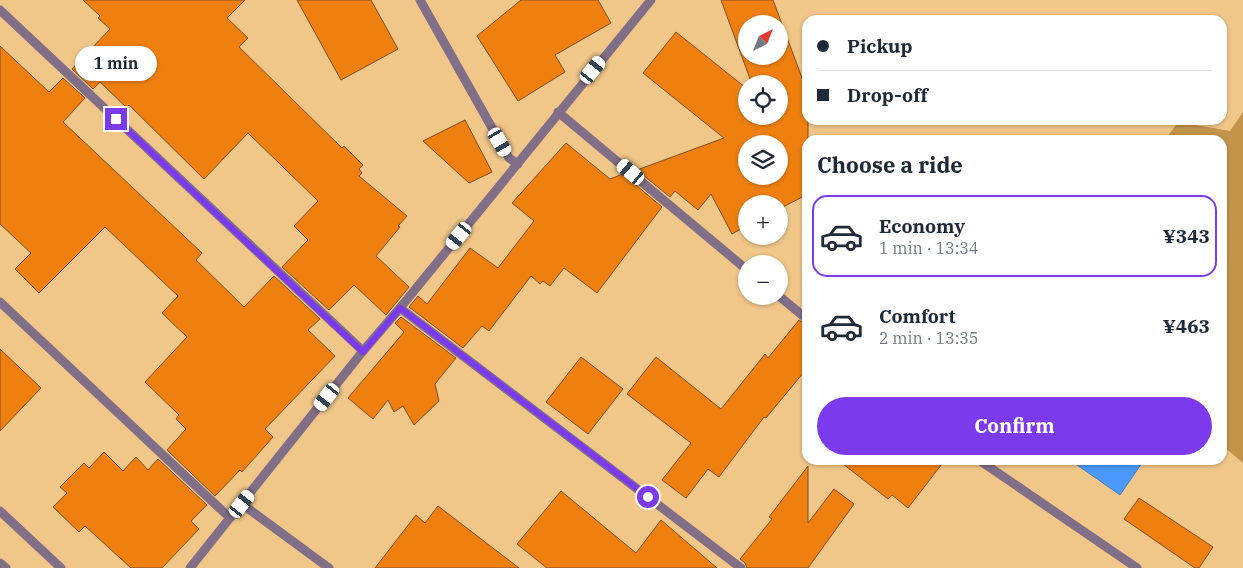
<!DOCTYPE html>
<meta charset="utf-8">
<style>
:root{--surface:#fff;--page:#f6f6f7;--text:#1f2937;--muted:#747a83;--line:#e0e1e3;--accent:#7c3aed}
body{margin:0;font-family:"IBM Plex Serif",serif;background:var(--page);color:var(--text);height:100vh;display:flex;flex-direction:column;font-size:19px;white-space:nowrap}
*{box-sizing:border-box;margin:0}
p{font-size:16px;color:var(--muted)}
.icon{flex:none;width:28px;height:28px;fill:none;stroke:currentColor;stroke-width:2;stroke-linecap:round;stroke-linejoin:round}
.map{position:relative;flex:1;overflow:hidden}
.drawer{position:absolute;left:802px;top:135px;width:425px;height:330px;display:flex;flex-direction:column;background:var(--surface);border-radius:15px;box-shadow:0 1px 4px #0004}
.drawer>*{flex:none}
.top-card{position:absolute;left:802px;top:15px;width:425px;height:110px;border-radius:15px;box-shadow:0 1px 4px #0004;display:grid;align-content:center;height:110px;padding:0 15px;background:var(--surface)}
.needle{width:32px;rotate:42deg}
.controls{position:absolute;left:738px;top:15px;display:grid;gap:10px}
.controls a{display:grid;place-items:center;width:50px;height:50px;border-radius:50%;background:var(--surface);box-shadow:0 1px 4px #0004;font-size:25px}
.end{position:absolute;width:22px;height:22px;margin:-11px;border:6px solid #7c3aed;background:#fff;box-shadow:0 0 0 2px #fff}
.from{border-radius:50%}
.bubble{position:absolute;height:35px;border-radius:18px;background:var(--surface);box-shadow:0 1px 4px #0004;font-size:16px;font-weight:700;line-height:35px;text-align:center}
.car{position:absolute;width:15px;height:30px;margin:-15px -8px;border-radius:6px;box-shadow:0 0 4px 1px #0007;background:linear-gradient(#fff 24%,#345 0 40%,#fff 0 76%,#345 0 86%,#fff 0)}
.top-card b{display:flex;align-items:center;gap:18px;height:48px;font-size:19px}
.top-card b+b{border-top:1px solid var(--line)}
.top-card i{width:12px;height:12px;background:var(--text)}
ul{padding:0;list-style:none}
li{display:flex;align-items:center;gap:15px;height:82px;margin:0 10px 8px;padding:0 5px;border:2px solid transparent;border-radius:15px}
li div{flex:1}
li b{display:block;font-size:19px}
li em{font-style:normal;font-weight:700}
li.current{border-color:var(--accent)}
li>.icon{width:45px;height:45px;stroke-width:1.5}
h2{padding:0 15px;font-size:22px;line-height:60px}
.cta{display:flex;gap:10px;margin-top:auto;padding:10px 15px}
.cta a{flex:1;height:58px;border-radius:30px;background:var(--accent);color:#fff;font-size:20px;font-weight:700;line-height:58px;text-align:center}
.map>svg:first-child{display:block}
.green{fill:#c4944b}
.water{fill:#4b98ff;stroke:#4a7bbc}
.building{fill:#ef800f;stroke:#814c21;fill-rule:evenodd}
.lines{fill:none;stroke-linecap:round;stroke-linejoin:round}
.minor{stroke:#806f87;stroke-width:9}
.route{stroke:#7c3aed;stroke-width:6}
</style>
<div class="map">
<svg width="1243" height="568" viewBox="0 0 1243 568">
<rect width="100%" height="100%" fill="#f0c689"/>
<path class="green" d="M1243,112V463L1223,446L1222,140H1165L1178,122L1230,131Z"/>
<path class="water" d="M1070,460H1144L1120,495Z"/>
<g class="building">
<path d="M83,0H245L227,18L248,38L239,47L342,148L344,146L363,165L359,169L362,173L359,176L407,216L398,226L400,227L376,256L409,287L386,315L354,285L329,310L282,267L308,240L294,226L318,201L248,133L204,179L129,105L127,108L100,82L93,89L72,69L110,29L98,18L100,16Z"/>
<path d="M297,0H371L398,49L341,80Z"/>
<path d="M521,0H598L611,23L555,55L565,72L518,101L477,36Z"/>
<path d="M721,0H773L808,94V194L779,209V204H746V226L732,234L711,194L698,210L675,191L670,197L637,170L724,138L643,73L676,32L746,88V116H779V84H752ZM746,24H779V56H746ZM746,144H779V176H746Z"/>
<path d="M0,46L49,92L63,78L85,98L63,122L202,253L196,260L244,307L274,276L320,319L308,330L335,356L265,429L273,437L242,472L240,470L215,496L167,450L186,429L176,419L179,415L145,382L187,337L162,313L178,296L105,227L39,293L15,269L31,253L0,224Z"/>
<path d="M465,120L492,172L469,183L423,141Z"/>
<path d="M566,143L610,179L623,174L662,207L597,293L564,268L550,286L543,281L540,284L531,276L489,331L482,326L463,348L409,307L418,296L427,304L470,248L498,268L534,221L512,203Z"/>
<path d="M401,317L456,358L435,384L439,401L414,425L403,406L394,412L388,400L373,419L348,398L404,332L395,323Z"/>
<path d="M799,320L808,326V367L766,418L764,417L719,477L708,469L686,498L662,480L691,443L627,394L656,357L721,409L765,354L768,358Z"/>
<path d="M0,349L41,388L0,431Z"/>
<path d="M581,357L623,389L588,434L546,402Z"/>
<path d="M104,452L123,471L136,457L148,470L158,459L207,505L191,521L199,529L162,568H131L85,526L79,532L53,507L67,493L60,487L84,463L89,468Z"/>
<path d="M838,460H945L908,508L892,495L888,499Z"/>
<path d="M808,466V523L834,489L854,504L808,568H747L745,563L740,559L772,519L769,517Z"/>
<path d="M561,491L636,553L661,520L717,568H547L517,544Z"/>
<path d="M1139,498L1213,547L1199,568H1195L1124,519Z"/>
<path d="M438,506L519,568H375L416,515L425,523Z"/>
</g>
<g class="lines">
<g class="minor">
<path d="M420,0L509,158L518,164"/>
<path d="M0,10L363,351"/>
<path d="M558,112L746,269"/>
<path d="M779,296L808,320"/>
<path d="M0,302L230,518"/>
<path d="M400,308L741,568"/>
<path d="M979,460L1137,568"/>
<path d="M242,504L329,568"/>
<path d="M0,511L61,568"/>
<path d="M0,563L6,568"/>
<path d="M190,568L363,351L400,308L651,0"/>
</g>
</g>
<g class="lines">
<path class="route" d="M116,119L363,352L400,308L648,497"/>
</g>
</svg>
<div class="controls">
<a><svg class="needle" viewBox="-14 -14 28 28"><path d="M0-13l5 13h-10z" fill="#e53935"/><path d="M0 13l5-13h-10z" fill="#747a83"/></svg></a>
<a><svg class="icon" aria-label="locate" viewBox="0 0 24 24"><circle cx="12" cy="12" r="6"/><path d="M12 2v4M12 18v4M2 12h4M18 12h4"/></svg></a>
<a><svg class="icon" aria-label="layers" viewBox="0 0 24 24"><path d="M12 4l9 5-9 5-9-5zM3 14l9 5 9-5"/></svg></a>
<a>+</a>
<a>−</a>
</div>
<i class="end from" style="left:648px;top:497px"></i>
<i class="end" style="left:116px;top:119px"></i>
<div class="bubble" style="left:75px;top:46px;width:82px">1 min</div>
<i class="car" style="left:593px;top:70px;rotate:39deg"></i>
<i class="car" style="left:500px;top:142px;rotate:150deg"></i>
<i class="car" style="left:631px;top:172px;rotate:310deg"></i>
<i class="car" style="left:459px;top:236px;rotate:219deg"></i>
<i class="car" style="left:327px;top:397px;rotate:218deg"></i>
<i class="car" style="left:242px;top:504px;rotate:38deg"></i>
<div class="top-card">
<b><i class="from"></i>Pickup</b>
<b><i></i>Drop-off</b>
</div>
<section class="drawer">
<h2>Choose a ride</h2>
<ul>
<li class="current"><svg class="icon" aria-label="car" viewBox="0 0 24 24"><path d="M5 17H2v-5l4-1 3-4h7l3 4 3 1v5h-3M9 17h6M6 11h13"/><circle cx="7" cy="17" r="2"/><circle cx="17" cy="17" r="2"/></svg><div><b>Economy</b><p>1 min · 13:34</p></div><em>¥343</em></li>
<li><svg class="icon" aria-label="car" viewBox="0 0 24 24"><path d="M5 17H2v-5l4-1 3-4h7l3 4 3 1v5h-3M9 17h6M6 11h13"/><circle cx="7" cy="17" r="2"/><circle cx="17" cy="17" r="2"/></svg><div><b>Comfort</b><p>2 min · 13:35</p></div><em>¥463</em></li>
</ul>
<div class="cta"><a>Confirm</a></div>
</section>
</div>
